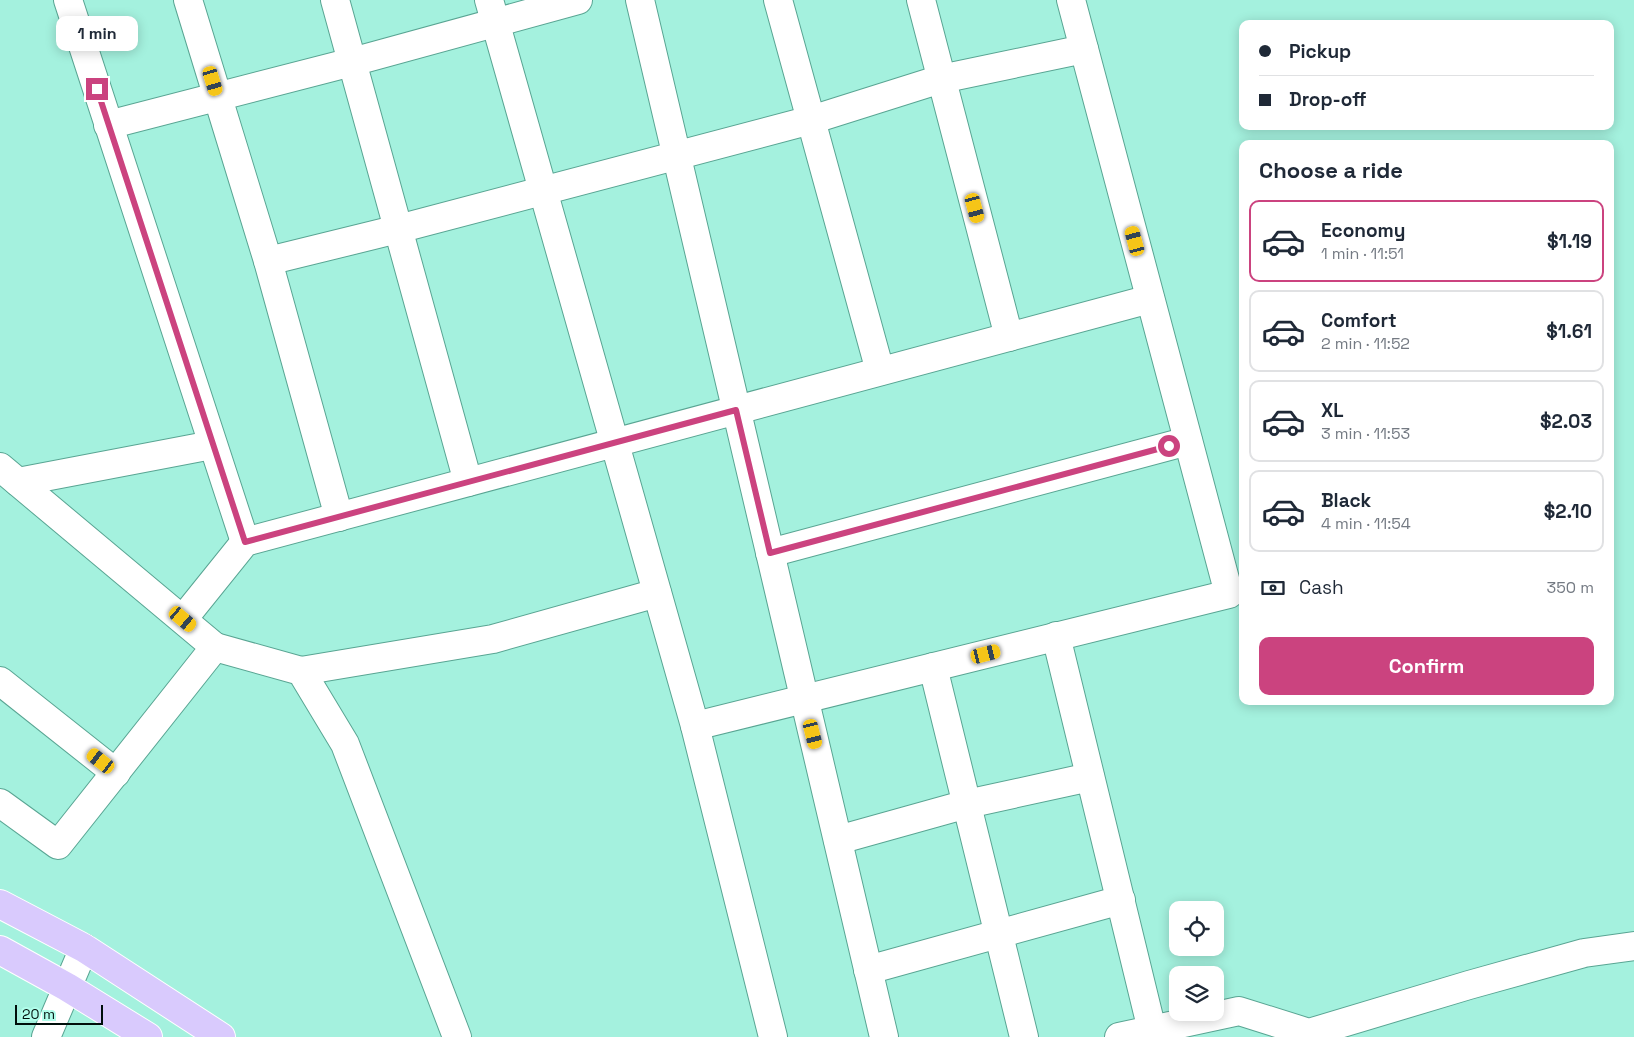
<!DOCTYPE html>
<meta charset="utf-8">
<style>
:root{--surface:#fff;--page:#f2f2f3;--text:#1f2937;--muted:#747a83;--line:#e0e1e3;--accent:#cb437f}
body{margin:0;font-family:"Space Grotesk",sans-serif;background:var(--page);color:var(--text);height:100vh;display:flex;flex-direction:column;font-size:19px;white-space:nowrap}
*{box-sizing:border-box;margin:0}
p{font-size:16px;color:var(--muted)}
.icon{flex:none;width:28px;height:28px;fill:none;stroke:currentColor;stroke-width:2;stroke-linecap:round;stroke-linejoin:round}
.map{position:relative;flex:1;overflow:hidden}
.drawer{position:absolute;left:1239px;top:140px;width:375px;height:565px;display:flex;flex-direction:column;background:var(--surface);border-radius:10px;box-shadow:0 2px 12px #0003}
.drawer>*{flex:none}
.hud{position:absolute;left:1239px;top:20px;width:375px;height:110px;border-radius:10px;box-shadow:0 2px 12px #0003;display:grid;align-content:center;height:110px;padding:0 20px;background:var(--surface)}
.fabs{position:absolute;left:1169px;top:901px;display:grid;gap:10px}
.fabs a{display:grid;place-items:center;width:55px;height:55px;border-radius:10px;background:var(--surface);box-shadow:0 2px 12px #0003;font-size:25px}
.scale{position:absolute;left:15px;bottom:12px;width:88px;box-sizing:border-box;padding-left:5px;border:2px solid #000f0b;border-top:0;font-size:14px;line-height:18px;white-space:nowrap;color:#000f0b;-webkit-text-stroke:4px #b1feeb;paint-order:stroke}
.end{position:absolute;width:22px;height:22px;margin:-11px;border:6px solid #cb437f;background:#fff;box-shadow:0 0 0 2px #fff}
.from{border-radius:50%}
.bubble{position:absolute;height:35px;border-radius:10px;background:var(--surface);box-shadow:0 2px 12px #0003;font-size:16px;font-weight:600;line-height:35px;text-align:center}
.car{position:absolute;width:15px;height:30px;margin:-15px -8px;border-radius:6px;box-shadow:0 0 4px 1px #0007;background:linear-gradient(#f5c518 24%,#345 0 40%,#f5c518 0 76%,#345 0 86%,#f5c518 0)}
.hud b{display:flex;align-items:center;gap:18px;height:48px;font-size:19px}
.hud b+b{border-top:1px solid var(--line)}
.hud i{width:12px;height:12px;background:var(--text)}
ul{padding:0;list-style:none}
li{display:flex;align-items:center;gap:15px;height:82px;margin:0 10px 8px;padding:0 10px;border:2px solid var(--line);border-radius:10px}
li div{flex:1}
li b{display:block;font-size:19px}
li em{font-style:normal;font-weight:600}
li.active{border-color:var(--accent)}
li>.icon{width:45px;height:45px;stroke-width:1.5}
h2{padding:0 20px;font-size:22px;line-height:60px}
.pay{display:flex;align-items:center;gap:12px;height:55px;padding:0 20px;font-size:19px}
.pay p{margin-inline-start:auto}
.cta{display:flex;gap:10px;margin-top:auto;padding:10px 20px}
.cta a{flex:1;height:58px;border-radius:10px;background:var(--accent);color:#fff;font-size:20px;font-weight:600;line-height:58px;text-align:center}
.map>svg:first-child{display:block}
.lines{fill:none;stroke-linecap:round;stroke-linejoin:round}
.minor-casing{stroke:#59a593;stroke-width:30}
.major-casing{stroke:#fff;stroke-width:30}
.minor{stroke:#fff;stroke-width:28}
.major{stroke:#d9cafd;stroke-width:28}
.route{stroke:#cb437f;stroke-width:6}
</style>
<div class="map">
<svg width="1634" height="1037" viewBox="0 0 1634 1037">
<rect width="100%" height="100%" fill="#a4f1de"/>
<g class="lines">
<g class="minor-casing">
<g id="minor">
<path d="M68,0L245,542"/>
<path d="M188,0L268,261L339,517"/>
<path d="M335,0L468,482"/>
<path d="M489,0L695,726L773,1037"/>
<path d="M640,0L884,1037"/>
<path d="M778,0L880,371"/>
<path d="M921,0L1009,337"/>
<path d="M108,125L352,62L578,0"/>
<path d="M268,261L398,229L811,120L941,79L1084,49"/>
<path d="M0,467L215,647L58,845L0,803"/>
<path d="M18,482L212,445"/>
<path d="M770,553L1188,441"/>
<path d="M183,619L245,542L1150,299"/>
<path d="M1056,636L1152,1030"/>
<path d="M215,647L301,671L345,744L457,1037"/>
<path d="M933,667L1024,1037"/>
<path d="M301,671L493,639L657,593"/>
<path d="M0,681L116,773"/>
<path d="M695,726L1229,594L1071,0"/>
<path d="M838,840L967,804L1090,777"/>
<path d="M868,970L1121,900"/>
<path d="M46,1037L84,948"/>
<path d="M1119,1037L1239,1011L1309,1033L1469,985L1584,953L1634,946"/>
</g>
</g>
<g class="major-casing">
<g id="major">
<path d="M0,904L84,948L221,1037"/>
<path d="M0,950L67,987L148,1037"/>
</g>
</g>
<use href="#minor" class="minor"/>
<use href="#major" class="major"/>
</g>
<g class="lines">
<path class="route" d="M97,89L245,542L736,410L770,553L1169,446"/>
</g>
</svg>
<div class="fabs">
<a><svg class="icon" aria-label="locate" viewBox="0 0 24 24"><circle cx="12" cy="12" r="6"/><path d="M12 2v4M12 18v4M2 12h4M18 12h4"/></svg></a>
<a><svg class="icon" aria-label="layers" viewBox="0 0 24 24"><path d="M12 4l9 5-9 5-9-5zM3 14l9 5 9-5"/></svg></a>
</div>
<div class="scale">20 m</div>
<i class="end from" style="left:1169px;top:446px"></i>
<i class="end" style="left:97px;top:89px"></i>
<div class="bubble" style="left:56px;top:16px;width:82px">1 min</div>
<i class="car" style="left:213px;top:81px;rotate:163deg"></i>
<i class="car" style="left:975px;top:208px;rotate:165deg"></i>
<i class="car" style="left:1135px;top:241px;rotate:345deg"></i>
<i class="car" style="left:183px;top:619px;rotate:130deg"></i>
<i class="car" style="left:986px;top:654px;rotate:76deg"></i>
<i class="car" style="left:813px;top:734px;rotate:166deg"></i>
<i class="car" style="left:101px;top:761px;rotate:308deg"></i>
<div class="hud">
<b><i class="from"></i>Pickup</b>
<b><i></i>Drop-off</b>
</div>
<section class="drawer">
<h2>Choose a ride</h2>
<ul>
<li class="active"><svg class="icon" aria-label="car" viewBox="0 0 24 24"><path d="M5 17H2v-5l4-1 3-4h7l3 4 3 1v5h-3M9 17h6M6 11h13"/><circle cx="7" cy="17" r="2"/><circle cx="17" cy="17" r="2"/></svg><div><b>Economy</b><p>1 min · 11:51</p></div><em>$1.19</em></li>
<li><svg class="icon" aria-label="car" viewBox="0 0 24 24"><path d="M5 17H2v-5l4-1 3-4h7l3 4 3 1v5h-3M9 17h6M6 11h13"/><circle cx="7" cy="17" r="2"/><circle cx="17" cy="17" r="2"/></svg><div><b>Comfort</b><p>2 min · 11:52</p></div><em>$1.61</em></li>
<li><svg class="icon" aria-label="car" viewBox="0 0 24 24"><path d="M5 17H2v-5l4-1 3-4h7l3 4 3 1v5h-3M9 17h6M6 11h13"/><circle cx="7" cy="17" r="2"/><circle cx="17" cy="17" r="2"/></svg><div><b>XL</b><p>3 min · 11:53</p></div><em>$2.03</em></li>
<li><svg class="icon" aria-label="car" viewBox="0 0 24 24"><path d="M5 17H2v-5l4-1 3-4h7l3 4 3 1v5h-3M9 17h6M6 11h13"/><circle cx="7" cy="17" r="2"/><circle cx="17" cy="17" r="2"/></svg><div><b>Black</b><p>4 min · 11:54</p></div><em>$2.10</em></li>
</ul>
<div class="pay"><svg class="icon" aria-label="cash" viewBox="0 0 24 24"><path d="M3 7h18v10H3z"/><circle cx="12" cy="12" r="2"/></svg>Cash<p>350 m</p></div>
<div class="cta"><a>Confirm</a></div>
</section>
</div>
